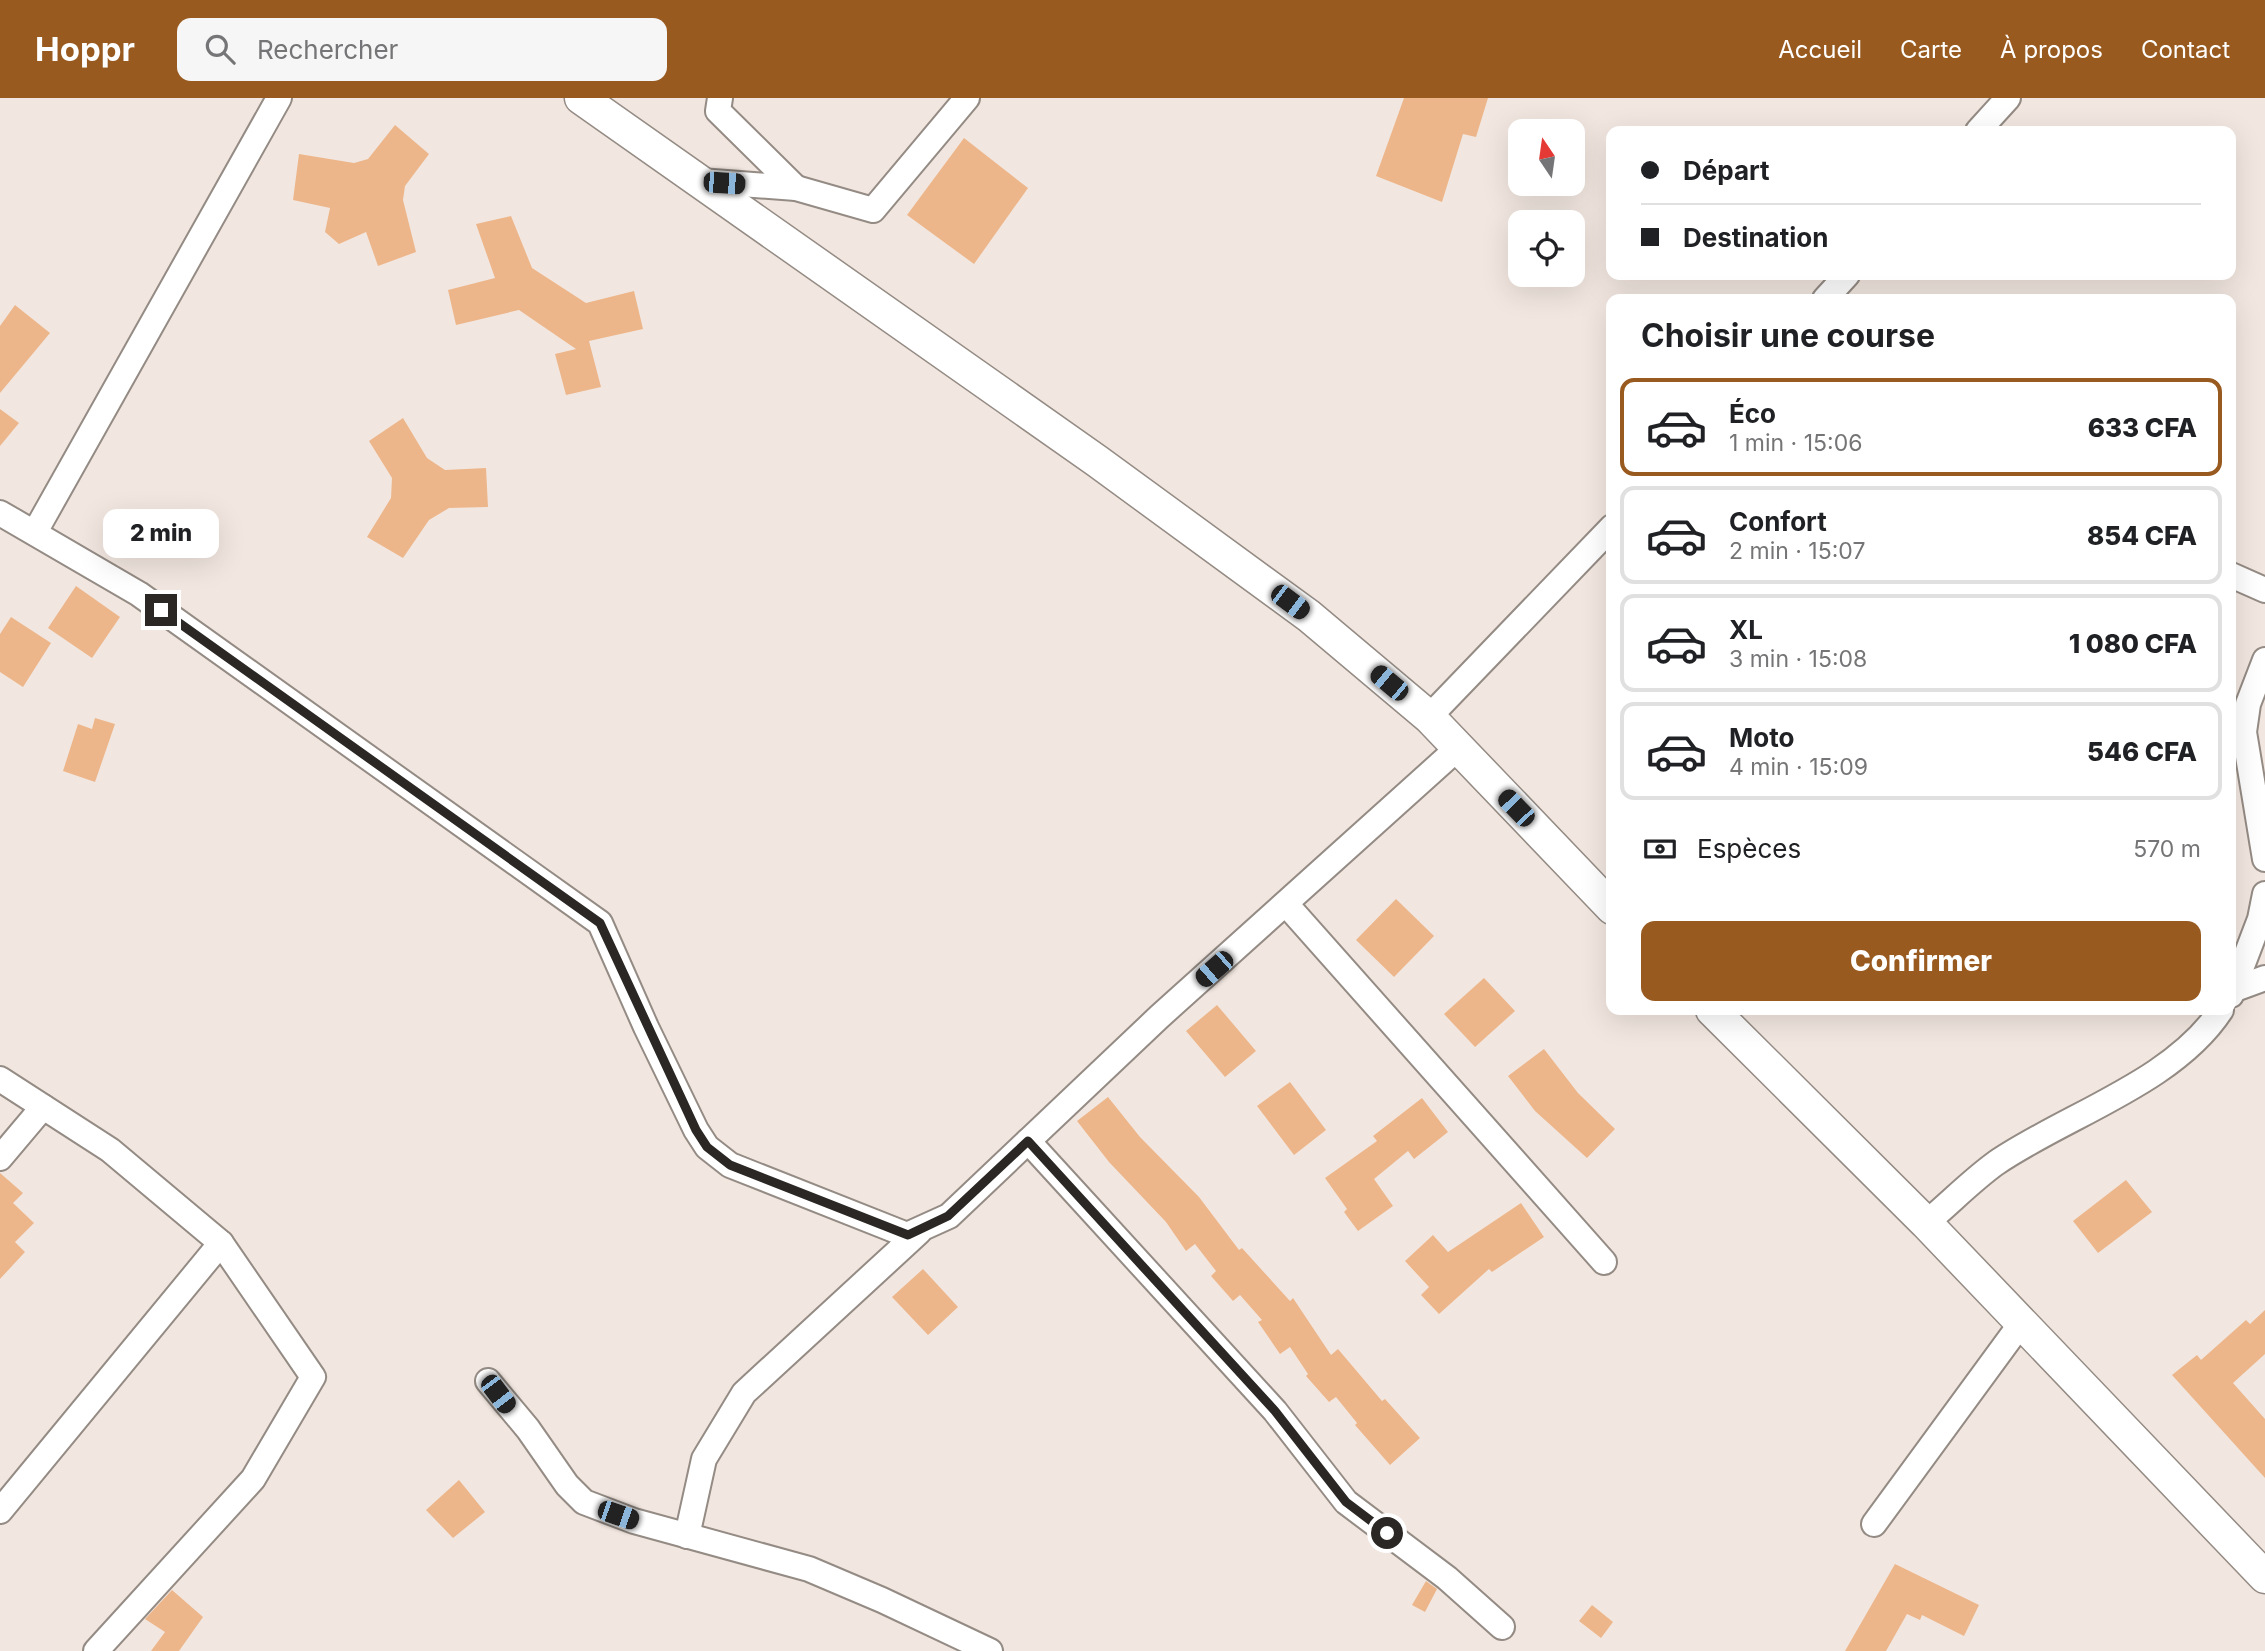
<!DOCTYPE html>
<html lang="fr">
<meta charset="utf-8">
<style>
:root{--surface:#fff;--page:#f6f6f6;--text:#202124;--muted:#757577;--line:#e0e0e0;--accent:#985a1f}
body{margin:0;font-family:Inter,sans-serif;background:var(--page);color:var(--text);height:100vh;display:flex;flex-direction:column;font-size:26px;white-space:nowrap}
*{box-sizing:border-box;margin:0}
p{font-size:23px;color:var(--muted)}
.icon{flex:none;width:38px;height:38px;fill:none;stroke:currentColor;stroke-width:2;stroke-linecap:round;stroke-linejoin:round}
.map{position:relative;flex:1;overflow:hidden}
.details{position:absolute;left:1606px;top:196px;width:630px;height:721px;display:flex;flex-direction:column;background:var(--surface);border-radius:14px;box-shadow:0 7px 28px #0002}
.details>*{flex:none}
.hud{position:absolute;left:1606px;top:28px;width:630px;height:154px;border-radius:14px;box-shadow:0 7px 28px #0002;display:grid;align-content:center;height:154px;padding:0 35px;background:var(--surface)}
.needle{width:46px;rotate:347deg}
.controls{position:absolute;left:1508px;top:21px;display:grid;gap:14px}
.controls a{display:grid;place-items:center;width:77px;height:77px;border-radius:14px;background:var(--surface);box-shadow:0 7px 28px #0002;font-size:35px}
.end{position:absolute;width:32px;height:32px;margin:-16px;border:9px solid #2a2724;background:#fff;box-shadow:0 0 0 4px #fff}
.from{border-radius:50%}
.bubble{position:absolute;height:49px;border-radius:14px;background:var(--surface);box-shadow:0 7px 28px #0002;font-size:23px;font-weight:800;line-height:49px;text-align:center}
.car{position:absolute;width:21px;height:42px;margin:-21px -10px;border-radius:9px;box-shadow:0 0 5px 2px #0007;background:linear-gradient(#222 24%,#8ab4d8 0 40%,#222 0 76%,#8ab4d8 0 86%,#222 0)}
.hud b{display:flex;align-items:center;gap:24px;height:66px;font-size:26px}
.hud b+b{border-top:2px solid var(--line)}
.hud i{width:18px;height:18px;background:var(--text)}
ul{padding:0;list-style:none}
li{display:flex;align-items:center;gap:21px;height:98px;margin:0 14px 10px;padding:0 21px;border:4px solid var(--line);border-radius:14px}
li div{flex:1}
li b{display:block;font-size:26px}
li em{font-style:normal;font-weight:800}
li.selected{border-color:var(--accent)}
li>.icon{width:63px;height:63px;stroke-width:1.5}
h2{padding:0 35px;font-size:32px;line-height:84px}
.pay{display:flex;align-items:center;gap:18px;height:77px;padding:0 35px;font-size:26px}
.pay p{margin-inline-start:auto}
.primary-button{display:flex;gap:14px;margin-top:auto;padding:14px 35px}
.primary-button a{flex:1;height:80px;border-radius:14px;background:var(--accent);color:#fff;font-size:28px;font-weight:800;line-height:80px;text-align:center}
header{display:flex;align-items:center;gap:42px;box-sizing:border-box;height:98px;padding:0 35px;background:var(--accent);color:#fff}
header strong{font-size:33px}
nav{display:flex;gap:38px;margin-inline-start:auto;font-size:24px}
.search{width:490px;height:63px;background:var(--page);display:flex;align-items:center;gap:18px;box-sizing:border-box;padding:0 24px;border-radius:14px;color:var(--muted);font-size:26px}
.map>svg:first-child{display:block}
.building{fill:#edb68a}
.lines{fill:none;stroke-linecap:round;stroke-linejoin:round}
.minor-casing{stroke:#948b84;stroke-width:28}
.major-casing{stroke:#948b84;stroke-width:35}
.minor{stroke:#fff;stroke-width:24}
.major{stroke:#fff;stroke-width:32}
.route{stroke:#2a2724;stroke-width:9}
</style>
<header>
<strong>Hoppr</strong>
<div class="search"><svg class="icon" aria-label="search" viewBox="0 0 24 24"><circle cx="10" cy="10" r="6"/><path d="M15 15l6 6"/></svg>Rechercher</div>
<nav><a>Accueil</a><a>Carte</a><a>À propos</a><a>Contact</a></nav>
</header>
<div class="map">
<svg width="2265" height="1553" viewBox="0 0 2265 1553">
<rect width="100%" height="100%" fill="#f2e7e0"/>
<g class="building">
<path d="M1404,0H1488L1476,39L1463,36L1442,104L1376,78Z"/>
<path d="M395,27L429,56L405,88L403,102L416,154L378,168L366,134L339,146L325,134L330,110L293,102L299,56L354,65L368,61Z"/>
<path d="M964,40L1028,90L974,166L907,117Z"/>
<path d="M511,118L532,170L586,205L634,193L643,231L589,243L601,289L566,297L555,256L576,251L519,212L456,227L448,192L495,180L476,126Z"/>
<path d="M15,207L50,235L0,295V228Z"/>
<path d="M0,311L19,325L0,348Z"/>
<path d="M403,320L427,360L445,372L486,370L488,409L449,410L429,422L403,460L367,439L391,400L392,380L369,343Z"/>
<path d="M76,488L120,519L92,560L48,530Z"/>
<path d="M11,519L51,545L23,589L0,574V536Z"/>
<path d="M95,620L115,626L95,684L63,673L78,626L92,631Z"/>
<path d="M1396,801L1434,838L1394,879L1356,842Z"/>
<path d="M1484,880L1515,913L1475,949L1444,916Z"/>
<path d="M1217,907L1256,953L1225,979L1186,933Z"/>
<path d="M1544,951L1578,995L1615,1031L1587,1060L1535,1013L1508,978Z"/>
<path d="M1290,984L1326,1032L1294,1057L1257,1008Z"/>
<path d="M1108,999L1140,1039L1199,1099L1239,1152L1242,1150L1290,1203L1293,1200L1331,1257L1338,1251L1382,1303L1385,1301L1420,1340L1390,1367L1355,1327L1357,1325L1336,1299L1329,1304L1306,1278L1308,1276L1290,1249L1280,1256L1258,1224L1262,1222L1240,1197L1233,1203L1211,1178L1216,1173L1195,1146L1186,1153L1166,1124L1109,1064L1077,1023Z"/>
<path d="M1422,1000L1448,1034L1414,1061L1408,1053L1374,1081L1393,1108L1358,1133L1344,1114L1347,1111L1325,1080L1377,1043L1373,1038Z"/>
<path d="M0,1075L23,1095L13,1105L34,1125L15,1144L25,1154L0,1181Z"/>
<path d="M2126,1082L2152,1114L2098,1155L2073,1123Z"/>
<path d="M1521,1105L1544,1139L1492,1174L1489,1171L1439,1216L1421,1197L1429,1189L1405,1163L1433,1137L1448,1154Z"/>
<path d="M923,1171L958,1209L928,1237L892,1199Z"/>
<path d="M2265,1212V1256L2233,1285L2265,1321V1380L2172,1277L2197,1257L2201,1262L2246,1222L2250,1226Z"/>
<path d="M459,1382L485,1414L453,1440L426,1412Z"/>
<path d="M1895,1466L1979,1507L1964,1538L1922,1517L1920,1522L1907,1516L1886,1553H1845Z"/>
<path d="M1426,1483L1437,1491L1425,1514L1412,1507Z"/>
<path d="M172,1492L203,1519L179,1553H151L165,1534L145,1521Z"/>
<path d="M1592,1507L1613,1524L1601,1540L1579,1523Z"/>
</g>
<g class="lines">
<g class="minor-casing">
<g id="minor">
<path d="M720,0L718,13L796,90"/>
<path d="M1978,33L2008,0"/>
<path d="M700,83L796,90L873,112L967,0"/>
<path d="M1825,201L1847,177"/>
<path d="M0,415L139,496L600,825L646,929L696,1032L707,1049L730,1067L907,1137L949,1118L1159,919L1458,650"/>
<path d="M35,434L279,0"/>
<path d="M2231,477L2265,492"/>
<path d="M2265,562L2248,606L2244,634L2265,761"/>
<path d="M1429,619L1612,429"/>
<path d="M1286,806L1604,1164"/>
<path d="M2235,891L2265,880"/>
<path d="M2231,897L2260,821L2265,796"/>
<path d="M0,981L110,1052L221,1145L313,1279L253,1381L96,1553"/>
<path d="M1028,1043L1275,1313L1346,1404L1447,1480L1502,1529"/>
<path d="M0,1060L43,1009"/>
<path d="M1926,1125C1949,1106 1971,1083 1996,1065C2066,1017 2173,985 2221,912"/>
<path d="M488,1283L528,1331L567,1387L584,1404L634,1423L809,1471L882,1502L990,1553"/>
<path d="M0,1413L221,1145"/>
<path d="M1874,1426L2022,1224"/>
<path d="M687,1438L704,1361L744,1295L919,1134"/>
</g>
</g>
<g class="major-casing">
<g id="major">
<path d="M581,0L1097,363L1309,518L1429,619L1612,810"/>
<path d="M1712,912L1926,1125L2265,1479"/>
</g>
</g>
<use href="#minor" class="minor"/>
<use href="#major" class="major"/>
</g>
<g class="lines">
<path class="route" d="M161,512L600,825L696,1032L707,1049L730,1067L908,1137L948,1118L1028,1043L1275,1313L1346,1404L1387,1435"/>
</g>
</svg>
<div class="controls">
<a><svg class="needle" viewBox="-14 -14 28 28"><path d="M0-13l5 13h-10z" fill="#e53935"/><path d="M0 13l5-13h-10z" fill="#757577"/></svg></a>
<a><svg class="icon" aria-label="locate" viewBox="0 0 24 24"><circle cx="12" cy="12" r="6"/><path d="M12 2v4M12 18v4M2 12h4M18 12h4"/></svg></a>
</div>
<i class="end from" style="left:1387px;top:1435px"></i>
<i class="end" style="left:161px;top:512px"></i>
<div class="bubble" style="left:103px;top:411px;width:116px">2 min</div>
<i class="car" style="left:724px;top:85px;rotate:94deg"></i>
<i class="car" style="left:1290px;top:504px;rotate:127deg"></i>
<i class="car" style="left:1389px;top:585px;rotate:310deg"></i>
<i class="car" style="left:1516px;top:710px;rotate:316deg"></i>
<i class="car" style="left:1214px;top:871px;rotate:229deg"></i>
<i class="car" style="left:498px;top:1296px;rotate:143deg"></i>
<i class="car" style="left:618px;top:1417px;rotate:109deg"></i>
<div class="hud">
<b><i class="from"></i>Départ</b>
<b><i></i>Destination</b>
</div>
<section class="details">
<h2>Choisir une course</h2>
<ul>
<li class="selected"><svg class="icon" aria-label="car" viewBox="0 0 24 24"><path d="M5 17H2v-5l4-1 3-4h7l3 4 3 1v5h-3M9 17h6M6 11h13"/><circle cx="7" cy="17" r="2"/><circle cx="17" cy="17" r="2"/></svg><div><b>Éco</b><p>1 min · 15:06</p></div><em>633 CFA</em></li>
<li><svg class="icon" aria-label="car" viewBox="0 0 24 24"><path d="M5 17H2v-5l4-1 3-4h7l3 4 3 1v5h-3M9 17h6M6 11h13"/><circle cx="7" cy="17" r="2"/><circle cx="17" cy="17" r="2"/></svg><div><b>Confort</b><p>2 min · 15:07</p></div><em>854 CFA</em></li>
<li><svg class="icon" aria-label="car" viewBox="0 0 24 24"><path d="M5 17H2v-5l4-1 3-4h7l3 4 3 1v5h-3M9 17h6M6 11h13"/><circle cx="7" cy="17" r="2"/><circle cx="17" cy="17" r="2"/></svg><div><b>XL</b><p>3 min · 15:08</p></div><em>1 080 CFA</em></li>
<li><svg class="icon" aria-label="car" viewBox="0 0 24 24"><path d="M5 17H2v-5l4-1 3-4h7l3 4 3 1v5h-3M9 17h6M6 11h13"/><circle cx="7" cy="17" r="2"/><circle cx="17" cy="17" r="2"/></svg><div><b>Moto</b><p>4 min · 15:09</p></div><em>546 CFA</em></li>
</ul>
<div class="pay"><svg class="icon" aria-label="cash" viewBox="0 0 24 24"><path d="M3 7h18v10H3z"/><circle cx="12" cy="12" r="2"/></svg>Espèces<p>570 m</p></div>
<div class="primary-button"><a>Confirmer</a></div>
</section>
</div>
